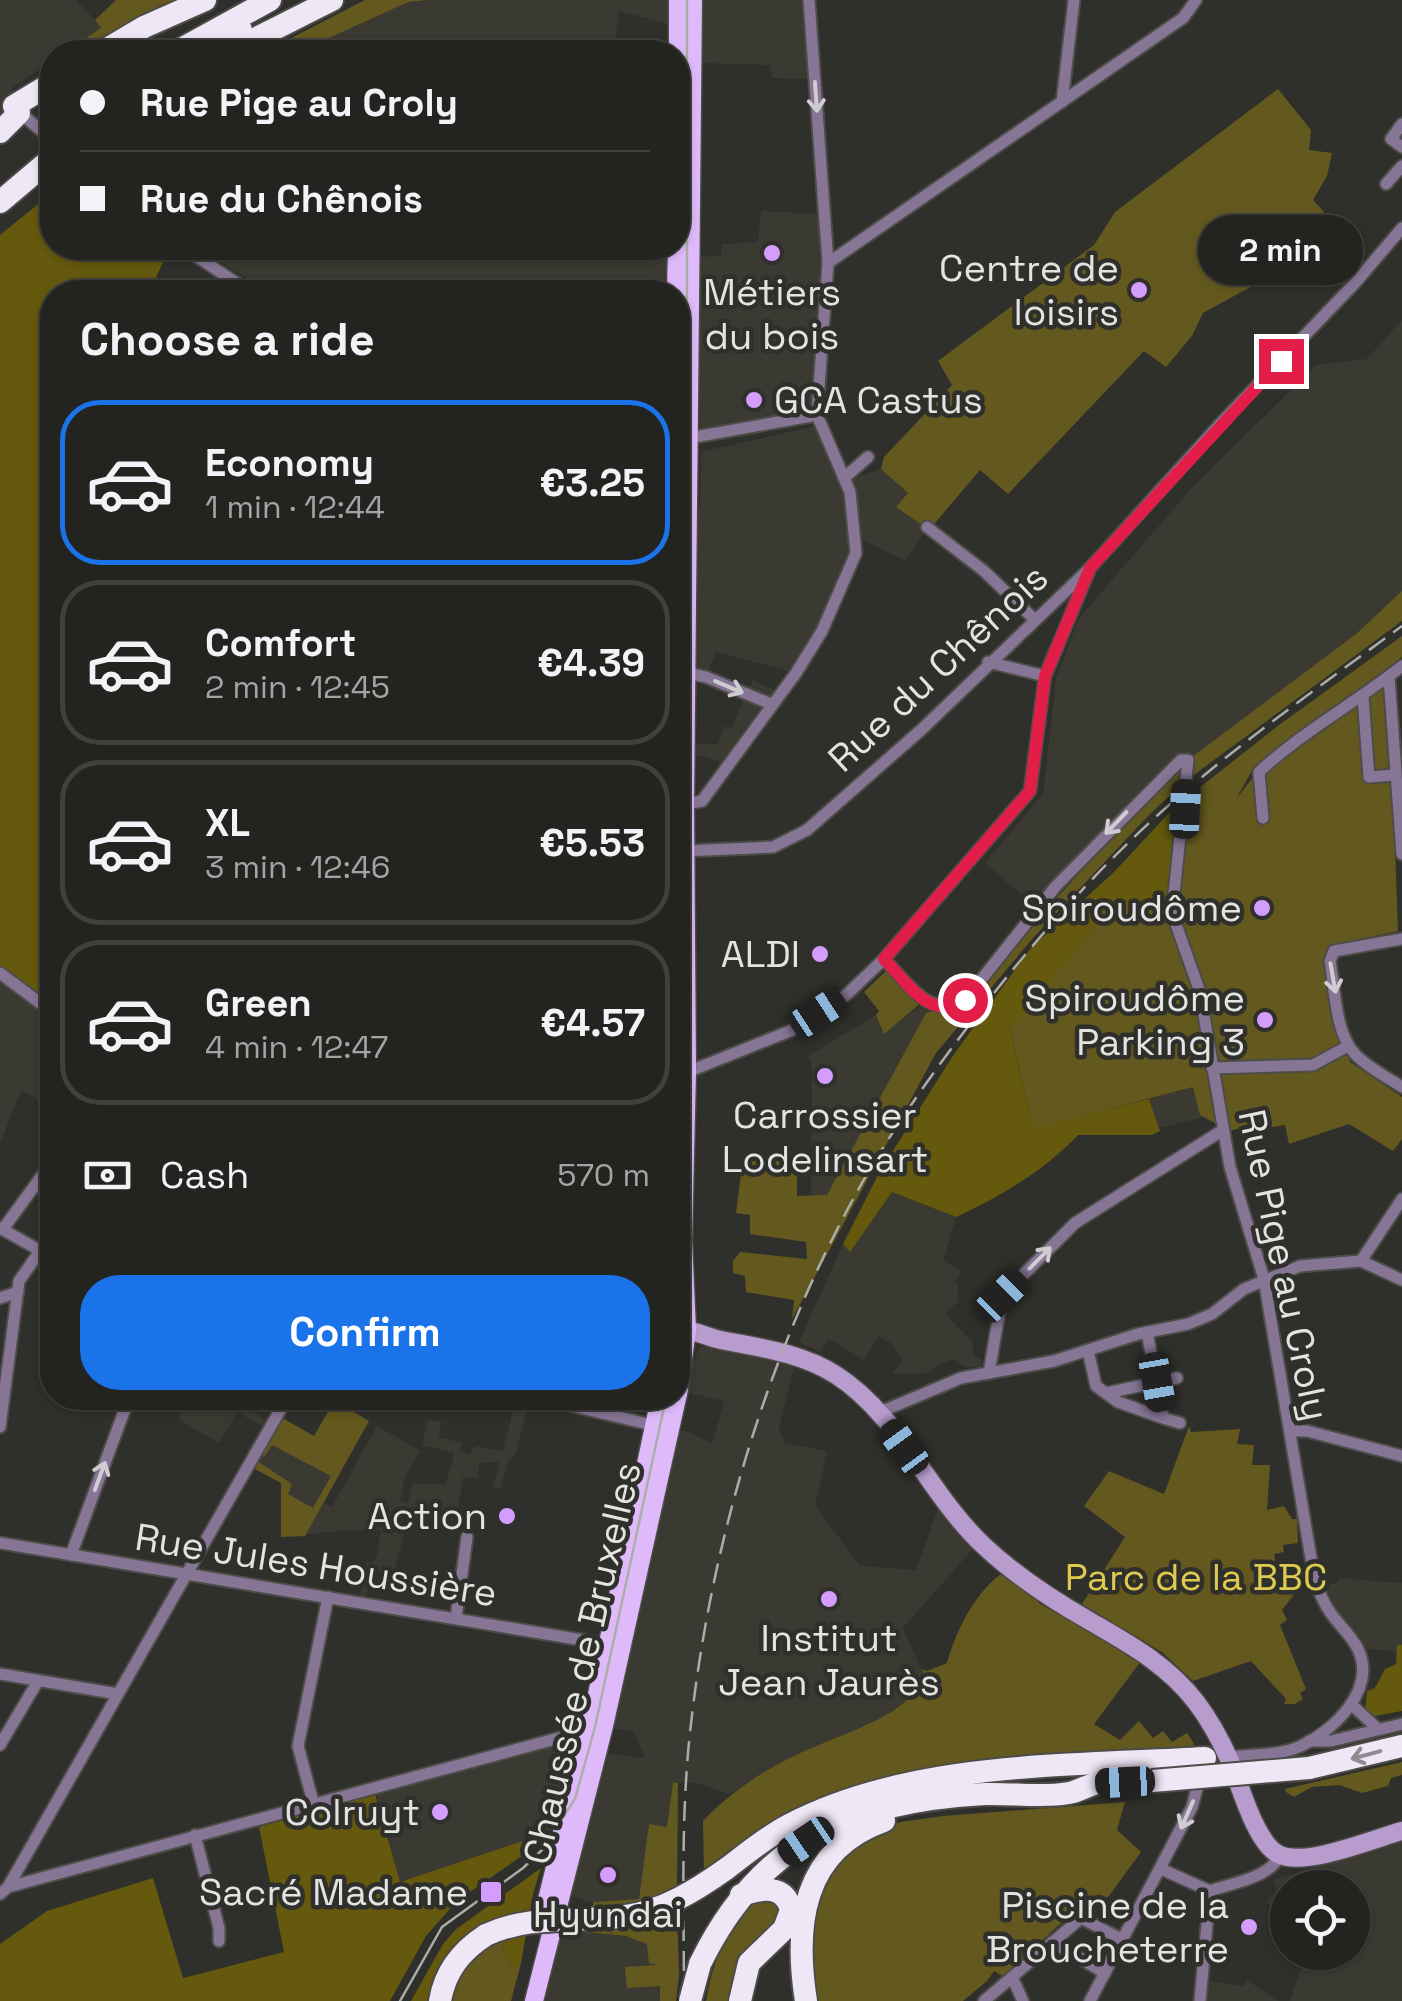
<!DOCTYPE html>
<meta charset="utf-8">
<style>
:root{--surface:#232320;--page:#2f2f2d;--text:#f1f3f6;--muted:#a3a4a5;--line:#40403e;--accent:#1a73e8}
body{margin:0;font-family:"Space Grotesk",sans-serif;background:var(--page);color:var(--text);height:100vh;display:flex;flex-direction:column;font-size:38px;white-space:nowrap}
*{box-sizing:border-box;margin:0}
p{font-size:32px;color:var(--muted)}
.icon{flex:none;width:55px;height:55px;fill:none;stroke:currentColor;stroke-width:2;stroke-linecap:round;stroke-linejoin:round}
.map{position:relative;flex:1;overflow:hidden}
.drawer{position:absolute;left:40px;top:280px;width:650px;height:1130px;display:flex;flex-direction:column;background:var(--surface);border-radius:40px;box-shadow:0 2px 8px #0004,0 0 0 2px var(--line)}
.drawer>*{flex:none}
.top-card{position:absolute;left:40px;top:40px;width:650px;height:220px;border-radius:40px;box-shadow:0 2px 8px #0004,0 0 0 2px var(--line);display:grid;align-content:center;height:220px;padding:0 40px;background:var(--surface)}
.buttons{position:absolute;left:1270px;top:1870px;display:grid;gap:20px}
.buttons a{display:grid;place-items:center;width:100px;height:100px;border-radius:50%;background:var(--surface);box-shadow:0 2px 8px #0004,0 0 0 2px var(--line);font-size:50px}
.end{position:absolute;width:45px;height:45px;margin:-22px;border:12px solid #e11d48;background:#fff;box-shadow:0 0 0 5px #fff}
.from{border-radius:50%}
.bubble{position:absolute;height:70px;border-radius:35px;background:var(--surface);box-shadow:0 2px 8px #0004,0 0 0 2px var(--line);font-size:32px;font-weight:700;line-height:70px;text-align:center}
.car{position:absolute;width:30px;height:60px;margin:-30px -15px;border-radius:12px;box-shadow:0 0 8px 2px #0007;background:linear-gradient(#222 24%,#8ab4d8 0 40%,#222 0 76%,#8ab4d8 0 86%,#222 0)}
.top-card b{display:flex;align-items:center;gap:35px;height:95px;font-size:38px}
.top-card b+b{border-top:2px solid var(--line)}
.top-card i{width:25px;height:25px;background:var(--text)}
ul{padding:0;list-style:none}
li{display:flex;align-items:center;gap:30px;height:165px;margin:0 20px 15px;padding:0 20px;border:5px solid var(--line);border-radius:40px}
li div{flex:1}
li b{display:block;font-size:38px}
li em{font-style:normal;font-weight:700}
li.active{border-color:var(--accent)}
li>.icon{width:90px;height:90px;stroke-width:1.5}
h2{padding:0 40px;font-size:45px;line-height:120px}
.pay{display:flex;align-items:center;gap:25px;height:110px;padding:0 40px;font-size:38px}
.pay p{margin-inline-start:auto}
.primary-button{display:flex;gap:20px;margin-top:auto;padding:20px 40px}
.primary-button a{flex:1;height:115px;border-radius:40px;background:var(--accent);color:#fff;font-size:40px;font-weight:700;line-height:115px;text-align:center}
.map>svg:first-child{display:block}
.built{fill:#3b3a32}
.green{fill:#63591f}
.forest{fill:#65590e}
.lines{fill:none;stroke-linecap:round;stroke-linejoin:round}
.street-casing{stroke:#4c4c48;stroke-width:15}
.secondary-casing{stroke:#4c4c48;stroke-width:21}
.primary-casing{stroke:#4c4c48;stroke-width:21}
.highway-casing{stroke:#4c4c48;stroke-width:26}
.street{stroke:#867594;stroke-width:11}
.secondary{stroke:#b89cce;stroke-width:18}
.primary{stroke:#dfbafb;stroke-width:18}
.highway{stroke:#efe7f6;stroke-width:22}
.tram{stroke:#acaca9;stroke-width:2.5}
.rail{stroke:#acaca9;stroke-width:2.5;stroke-dasharray:20 10;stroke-linecap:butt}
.highway-bridge-casing{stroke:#4c4c48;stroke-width:26;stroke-linecap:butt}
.highway-bridge{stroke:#efe7f6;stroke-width:22}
.oneway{stroke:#d0cdd2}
.oneway2{stroke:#8f8b90}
.route{stroke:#e11d48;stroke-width:12}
.poi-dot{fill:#d49cfc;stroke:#2f2f2b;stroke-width:4}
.labels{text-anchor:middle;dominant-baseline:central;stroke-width:9;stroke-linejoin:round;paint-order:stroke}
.poi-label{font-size:38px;fill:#e3e3e1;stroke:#2f2f2b;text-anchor:end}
.street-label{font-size:38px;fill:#e3e3e1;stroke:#2f2f2b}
.park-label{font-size:38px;fill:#deca4e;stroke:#2f2f2b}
</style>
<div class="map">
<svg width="1402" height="2001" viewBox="0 0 1402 2001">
<rect width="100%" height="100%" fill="#2f2f2b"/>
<g class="built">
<path d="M0,0H76L102,28L65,52H52V61L12,88L14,106L0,117Z"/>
<path d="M428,0H679V22L669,24L619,11L614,52H293L408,2Z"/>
<path d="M701,0H806L811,79L772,78L771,65L700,63Z"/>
<path d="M761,211L819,214L820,293L813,410L701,437L695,257L721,256L722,244L758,242Z"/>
<path d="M197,248H677L676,292H270Z"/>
<path d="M1402,320V591L1356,634L1192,758L1177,754L1055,878L1033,905L985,863L1043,794L1056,678L1079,618L1190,490L1316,365L1367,359Z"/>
<path d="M821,425L846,481L881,469L908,493L927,527L906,561L863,540L856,516V553L796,673L716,652L706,677L687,673L678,661L681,510L700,509L701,455L705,451Z"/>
<path d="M753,680L782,694L729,765L703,756H679V744H718L724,726L731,729Z"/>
<path d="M0,967L52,1009V1106L21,1090L0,1144Z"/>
<path d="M927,1001L937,1006L926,1013L827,1196L811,1198L812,1065L808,1056L876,1015L884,1033Z"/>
<path d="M1193,1087L1204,1117L1159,1128L1149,1099Z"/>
<path d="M892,1192L956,1217L943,1261L962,1270L955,1283L958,1285V1301L945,1314L973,1342V1355L983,1361L979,1367H965L953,1359L934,1367L928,1373L892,1374L903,1359L892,1344L879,1336L864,1360L829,1339L820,1352L799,1342L843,1244L850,1251Z"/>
<path d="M732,1344L794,1367L779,1428L785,1443L827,1451L815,1505L860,1566L916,1570L937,1511L946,1505L977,1544L903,1628L925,1678L916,1693L868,1728L820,1744L729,1794L698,1783L673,1782L667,1828L649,1824L640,1899L590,1902L566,1894L604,1753L645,1758L634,1732L610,1728L676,1430L690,1432L712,1444L724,1402L732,1403L686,1392L689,1368L700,1347Z"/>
<path d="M190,1398H245L241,1405L265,1419L262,1426L237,1412L219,1443L178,1419Z"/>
<path d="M515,1401L528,1405L516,1454L508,1462L500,1489L493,1487L499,1462L479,1463L478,1478L463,1477L456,1520L403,1512L401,1529L405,1531L394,1574L374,1571L365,1598L360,1597L366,1562L372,1563L377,1555L381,1530L337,1531L281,1537V1483L253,1468L275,1429L343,1467L324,1502L332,1507L377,1426L421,1451L405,1476L400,1501L408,1503L413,1483L445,1485L452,1464L454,1453L422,1445L428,1419L442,1422L438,1437L462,1443L460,1451L469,1454L476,1446L500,1451L504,1448Z"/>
<path d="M1339,1578L1402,1583V1645H1397V1652L1364,1648L1342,1618L1323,1584L1337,1583Z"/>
<path d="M573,1740L577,1743L560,1817L547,1834L399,1882L376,1794Z"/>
<path d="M1402,1840V2001H1290L1306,1953L1352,1952V1888H1288L1287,1919L1266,1902L1277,1890L1273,1880Z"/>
<path d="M556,1929L626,1936L647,1944L659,1963L660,2001H539Z"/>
<path d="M1247,1980L1278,2001H1208L1210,1981L1243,1986Z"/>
</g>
<g class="green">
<path d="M116,0H188L132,22L84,52H65L101,28L95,20Z"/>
<path d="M365,0H428L408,2L298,52H264Z"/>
<path d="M1278,89L1311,130L1309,150L1332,153L1327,176L1313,200L1337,226L1324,243L1312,234L1285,268L1203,313L1192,336L1166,367L1144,351L1008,494L980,470L929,530L896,507L908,493L881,469L884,457L952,385L938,361L1094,245L1115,212Z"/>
<path d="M1402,591V621L1187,780L1150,814L1034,937L936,1053L792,1319L794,1300L746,1292L745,1276L733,1273V1261L740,1252L807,1259L806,1242L750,1234V1215L736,1213L743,1157L797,1152V1196L827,1195L926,1013L965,1000L1181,760H1188L1356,634Z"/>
<path d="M1402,636V657L1254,767L1236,799L1258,771L1389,677L1398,931L1355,940L1328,951L1340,1030L1350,1062L1402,1097V1139L1393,1151L1349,1124L1289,1144L1285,1125L1256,1130L1251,1125L1230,1131L1200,1115L1193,1087L1033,1129L1010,1028L1102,919L1151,898L1169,897L1180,803L1279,725Z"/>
<path d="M888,969L921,1003L884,1034L876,1015L879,1011L864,992Z"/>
<path d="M334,1401L369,1421L305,1536L281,1537V1483L253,1468L257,1461L292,1484L288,1494L313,1508L331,1476L272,1445L264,1457L261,1455L282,1418L314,1436Z"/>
<path d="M1189,1426L1191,1432L1240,1429L1237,1444L1254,1445L1252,1465H1270L1267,1510L1284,1506L1292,1519H1297L1298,1543L1283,1545L1284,1552L1274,1554L1276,1566L1300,1562L1302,1575L1309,1582L1299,1588L1282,1610L1287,1620L1280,1625L1306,1689L1300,1693L1303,1699L1295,1704H1284L1286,1699L1251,1661L1193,1681L1162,1652L1082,1604L1125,1537L1084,1506L1109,1471L1164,1494Z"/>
<path d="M1010,1568L1039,1603L1141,1661L1094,1724L1120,1740L1139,1721L1153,1738L1163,1731L1172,1742L1187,1733L1194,1744L1189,1751L941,1768L879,1778L840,1791L791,1814L704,1875L703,1821C736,1786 777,1762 821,1744C859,1728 903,1715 925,1678L922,1669L927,1671L947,1663C957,1628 977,1587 1010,1568Z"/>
<path d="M1402,1762V1775L1391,1778L1388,1786L1362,1793L1339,1785L1312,1787L1294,1797L1286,1792L1285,1789Z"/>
<path d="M673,1782L678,1783L677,1891L642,1903L593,1909V1902L639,1899L649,1824L667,1827Z"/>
<path d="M1125,1802L1117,1830L1141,1852L1109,1896L1089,1908L1082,1904L1003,1976L994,1971L987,1981L963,2001H815L807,1930L833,1863L863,1835L900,1822L943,1816Z"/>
<path d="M757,1896L786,1907L734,2001H706C712,1961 729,1925 757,1896Z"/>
<path d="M677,1908L679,1975L676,2001H660V1986L627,1988L625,1967L659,1965L649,1963L647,1944L626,1936L585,1932L588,1925Z"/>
<path d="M503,1937L504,1951L511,1967L521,1963L511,2001H451C459,1965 474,1955 503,1937Z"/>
</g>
<g class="forest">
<path d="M52,193V248H170L156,277L175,292H52V990L43,1000L0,971V235Z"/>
<path d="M1170,812L1179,821L1169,898H1151L1102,919L1010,1029L1033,1128L1149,1099L1160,1131L1152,1135H1078C1044,1171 1000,1197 956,1217L892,1192L850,1252L843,1244L879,1173L952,1057L1030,949L1115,871Z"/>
<path d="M1397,1645H1402V1711L1375,1716L1365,1710L1367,1691L1375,1688L1385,1669L1396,1664Z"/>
<path d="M375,1794L400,1882L535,1837L539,1844L457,1901L426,1936L390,2001H0V1944L47,1911L153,1878L183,1978L284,1952L259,1827Z"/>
<path d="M541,1868L533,1894L521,1963L511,1967L504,1951L503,1938L480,1926C451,1946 436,1966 429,2001H411L443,1944L455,1930Z"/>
</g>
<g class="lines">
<g class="street-casing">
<g id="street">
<path d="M1062,102L1074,0"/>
<path d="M17,110L52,140"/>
<path d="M1402,124L1391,139L1402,147"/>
<path d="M1386,184L1402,166"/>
<path d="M184,248L250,292"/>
<path d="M828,263L1183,18L1196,0"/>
<path d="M678,440L817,415"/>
<path d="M844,478L868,457"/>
<path d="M927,527L984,571L1034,619"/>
<path d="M988,662L1045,676"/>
<path d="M687,673L706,677L771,704"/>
<path d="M1389,677L1402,854"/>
<path d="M1363,697L1369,777L1394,775"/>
<path d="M682,805L702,801L796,673L822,631L856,553L850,492L817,415L828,263L809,0"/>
<path d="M1263,818L1259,772C1302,732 1355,703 1402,666"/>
<path d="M683,851L773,847L807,830L921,730L1090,568L1221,423L1356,282L1402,228"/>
<path d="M1402,939L1334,951L1330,961C1335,989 1335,1033 1355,1054C1368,1068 1387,1077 1402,1087"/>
<path d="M884,959C908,983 930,1021 965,1000L1056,886L1181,760H1188L1172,913L1200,992L1230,1167L1264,1279L1314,1576C1318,1589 1322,1601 1330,1612C1338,1624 1351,1635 1358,1649C1377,1690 1334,1730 1301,1746C1279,1756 1248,1755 1224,1757"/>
<path d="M0,973L52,1012"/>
<path d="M1212,1068L1313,1065L1348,1046"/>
<path d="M678,1071L695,1069L790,1031L846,995L884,959L1030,791L1045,676L1089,571"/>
<path d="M0,1228L39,1250"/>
<path d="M3,1229L52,1162"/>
<path d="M1361,1261L1402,1199"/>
<path d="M0,1298L18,1292"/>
<path d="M1088,1351L1096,1386L1118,1402L1163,1418L1147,1332"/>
<path d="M989,1373L1002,1296L1075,1223L1223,1130"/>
<path d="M1106,1393L1177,1378"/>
<path d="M539,1398L656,1426"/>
<path d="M878,1413L961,1378L1054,1361L1138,1334L1188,1324L1212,1314L1244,1289L1300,1266L1361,1261L1402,1280"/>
<path d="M1163,1418L1180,1423"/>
<path d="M0,1427L19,1281L52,1234"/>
<path d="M1290,1431H1307L1402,1456"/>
<path d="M0,1543L612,1645"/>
<path d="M71,1555L129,1398"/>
<path d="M456,1618L467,1537"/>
<path d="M0,1674L118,1694"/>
<path d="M1352,1705L1378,1729"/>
<path d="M1309,1741H1331L1402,1724"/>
<path d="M0,1745L38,1681"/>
<path d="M313,1802L298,1746L328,1597"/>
<path d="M195,1835L219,1928V1941"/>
<path d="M1161,1869L1210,1891"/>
<path d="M8,1887L287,1398"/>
<path d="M1210,1891C1232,1883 1270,1878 1280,1855"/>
<path d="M0,1894L8,1887L592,1729"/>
<path d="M1052,1942L1105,1973"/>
<path d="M1012,1977L1023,2001"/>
<path d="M984,2001L1081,1918L1123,1940"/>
<path d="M1090,2001L1192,1807L1200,1777"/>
<path d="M1200,2001L1210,1891"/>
</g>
</g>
<g class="secondary-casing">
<path id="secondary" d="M678,1329C692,1329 707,1337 721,1340C761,1348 802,1353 836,1375C900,1416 929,1495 984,1546C1015,1575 1051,1599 1088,1620C1129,1644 1167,1664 1196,1702C1209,1719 1221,1741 1230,1761C1240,1784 1255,1842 1278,1854C1304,1868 1373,1839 1402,1831"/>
</g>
<g class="primary-casing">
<g id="primary">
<path d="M678,204V0"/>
<path d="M676,292L677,248"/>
<path d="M678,1395L687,1330L683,1240L687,1071L685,804L693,0"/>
<path d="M546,1904L595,1704L660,1398"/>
<path d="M534,2001L604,1726L677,1398"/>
</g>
</g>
<g class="highway-casing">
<g id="highway">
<path d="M102,52L144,27L205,0"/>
<path d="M176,52L270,0"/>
<path d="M200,52L241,30"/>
<path d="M229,52L332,0"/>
<path d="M14,106L52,83"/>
<path d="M0,132L19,113"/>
<path d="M0,202L52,158"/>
<path d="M1309,1768L1402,1746"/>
<path d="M726,1869C746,1854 766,1837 789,1825C911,1761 1071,1766 1205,1758"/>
<path d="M700,1964C760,1840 852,1801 985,1794C1013,1793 1042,1798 1069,1793C1079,1791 1088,1785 1098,1783C1116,1780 1135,1781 1152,1781"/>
<path d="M440,2001C445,1971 461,1951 486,1935"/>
<path d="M740,2001L749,1963L784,1929L791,1910C785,1884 762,1888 741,1895"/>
<path d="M806,2001C794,1925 802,1850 884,1821"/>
</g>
</g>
<use href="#street" class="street"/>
<use href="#secondary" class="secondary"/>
<use href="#primary" class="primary"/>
<use href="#highway" class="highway"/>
<g class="tram">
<path d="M678,1367L682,1329L678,1249L680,776L687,355V0"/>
<path d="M400,2001L442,1927L523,1868L542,1850L575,1799L595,1727L666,1398"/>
</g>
<path class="rail" d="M684,2001C684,1905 680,1810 692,1715C713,1538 767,1358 852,1201C891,1129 940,1062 990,998C1044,930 1103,863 1168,806C1242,741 1323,684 1402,626"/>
<g class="highway-bridge-casing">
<g id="highway-bridge">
<path d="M1152,1781L1309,1768"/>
<path d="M486,1935C531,1914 578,1923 626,1916C664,1910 695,1891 726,1869"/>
<path d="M690,2001L700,1964"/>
</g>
</g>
<use href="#highway-bridge" class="highway-bridge"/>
</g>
<defs><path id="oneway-shaft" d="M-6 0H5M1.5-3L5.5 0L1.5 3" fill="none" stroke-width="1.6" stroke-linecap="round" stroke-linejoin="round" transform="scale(2.5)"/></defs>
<g class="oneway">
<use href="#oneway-shaft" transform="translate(816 97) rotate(86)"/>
<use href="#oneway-shaft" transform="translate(729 687) rotate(23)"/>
<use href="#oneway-shaft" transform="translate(1116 823) rotate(134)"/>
<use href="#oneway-shaft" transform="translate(1333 978) rotate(80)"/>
<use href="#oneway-shaft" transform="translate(1040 1258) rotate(-45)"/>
<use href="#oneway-shaft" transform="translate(100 1476) rotate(-70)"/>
<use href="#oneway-shaft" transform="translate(1187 1815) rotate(114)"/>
</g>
<use class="oneway2" href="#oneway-shaft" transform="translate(1366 1755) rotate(165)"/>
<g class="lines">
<path class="route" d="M965,1000C930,1022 908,983 884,959L1030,791L1045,676L1090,568L1281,361"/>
</g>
<g class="poi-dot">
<circle cx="772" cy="253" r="10"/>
<circle cx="1139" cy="290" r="10"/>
<circle cx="754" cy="400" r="10"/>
<circle cx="1262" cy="908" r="10"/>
<circle cx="820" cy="954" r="10"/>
<circle cx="1265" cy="1020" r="10"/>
<circle cx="825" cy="1076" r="10"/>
<circle cx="507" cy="1516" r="10"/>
<circle cx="829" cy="1599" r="10"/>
<circle cx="440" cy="1812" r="10"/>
<circle cx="608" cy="1875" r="10"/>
<rect x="479" y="1880" width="24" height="24" rx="5"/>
<circle cx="1249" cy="1927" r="10"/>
</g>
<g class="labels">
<g class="poi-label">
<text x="1119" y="268">Centre de<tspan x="1119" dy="44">loisirs</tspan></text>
<text x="772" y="292" text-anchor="middle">Métiers<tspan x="772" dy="44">du bois</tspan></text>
<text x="774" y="400" text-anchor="start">GCA Castus</text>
<text x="1242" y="908">Spiroudôme</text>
<text x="800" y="954">ALDI</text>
<text x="1245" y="998">Spiroudôme<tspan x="1245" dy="44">Parking 3</tspan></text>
<text x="825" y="1115" text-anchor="middle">Carrossier<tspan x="825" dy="44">Lodelinsart</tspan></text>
<text x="487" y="1516">Action</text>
<text x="829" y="1638" text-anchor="middle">Institut<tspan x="829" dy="44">Jean Jaurès</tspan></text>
<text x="420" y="1812">Colruyt</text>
<text x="468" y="1892">Sacré Madame</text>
<text x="1229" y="1905">Piscine de la<tspan x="1229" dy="44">Broucheterre</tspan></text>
<text x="608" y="1914" text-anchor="middle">Hyundai</text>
</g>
<g class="street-label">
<text transform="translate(938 668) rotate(-43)">Rue du Chênois</text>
<text transform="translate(1284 1265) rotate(78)">Rue Pige au Croly</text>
<text transform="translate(316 1565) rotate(9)">Rue Jules Houssière</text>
<text transform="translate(582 1663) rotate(-77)">Chaussée de Bruxelles</text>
</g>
<g class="park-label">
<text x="1196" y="1577">Parc de la BBC</text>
</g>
</g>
</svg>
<div class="buttons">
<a><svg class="icon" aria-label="locate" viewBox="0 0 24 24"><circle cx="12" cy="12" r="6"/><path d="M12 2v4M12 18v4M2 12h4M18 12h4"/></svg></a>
</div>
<i class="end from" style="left:965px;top:1000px"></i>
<i class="end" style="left:1281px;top:361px"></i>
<div class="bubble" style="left:1198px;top:215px;width:165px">2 min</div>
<i class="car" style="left:1185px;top:809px;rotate:3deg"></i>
<i class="car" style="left:818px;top:1013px;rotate:57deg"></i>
<i class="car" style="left:1002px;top:1296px;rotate:45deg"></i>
<i class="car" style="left:1157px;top:1382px;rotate:170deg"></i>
<i class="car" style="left:904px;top:1447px;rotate:324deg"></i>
<i class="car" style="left:1125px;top:1782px;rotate:267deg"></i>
<i class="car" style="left:806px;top:1841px;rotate:236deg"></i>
<div class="top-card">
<b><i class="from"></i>Rue Pige au Croly</b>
<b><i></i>Rue du Chênois</b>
</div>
<section class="drawer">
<h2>Choose a ride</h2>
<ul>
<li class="active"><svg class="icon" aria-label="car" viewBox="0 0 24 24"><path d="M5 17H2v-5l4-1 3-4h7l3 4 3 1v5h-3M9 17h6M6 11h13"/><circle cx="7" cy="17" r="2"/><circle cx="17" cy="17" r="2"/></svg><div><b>Economy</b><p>1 min · 12:44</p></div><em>€3.25</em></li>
<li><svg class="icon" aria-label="car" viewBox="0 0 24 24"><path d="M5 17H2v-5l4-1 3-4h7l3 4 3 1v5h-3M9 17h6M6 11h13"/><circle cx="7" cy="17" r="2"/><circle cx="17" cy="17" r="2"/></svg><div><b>Comfort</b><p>2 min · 12:45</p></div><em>€4.39</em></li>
<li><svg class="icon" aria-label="car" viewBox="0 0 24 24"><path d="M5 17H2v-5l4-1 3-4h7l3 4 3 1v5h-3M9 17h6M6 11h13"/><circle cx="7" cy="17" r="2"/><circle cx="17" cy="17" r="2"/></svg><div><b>XL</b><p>3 min · 12:46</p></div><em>€5.53</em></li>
<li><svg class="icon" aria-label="car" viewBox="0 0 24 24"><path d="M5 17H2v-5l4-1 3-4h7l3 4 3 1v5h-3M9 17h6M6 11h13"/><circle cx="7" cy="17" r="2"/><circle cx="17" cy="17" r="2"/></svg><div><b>Green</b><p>4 min · 12:47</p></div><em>€4.57</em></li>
</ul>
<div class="pay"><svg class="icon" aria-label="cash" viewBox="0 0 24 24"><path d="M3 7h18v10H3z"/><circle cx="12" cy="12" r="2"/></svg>Cash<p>570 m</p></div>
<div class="primary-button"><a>Confirm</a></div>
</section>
</div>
